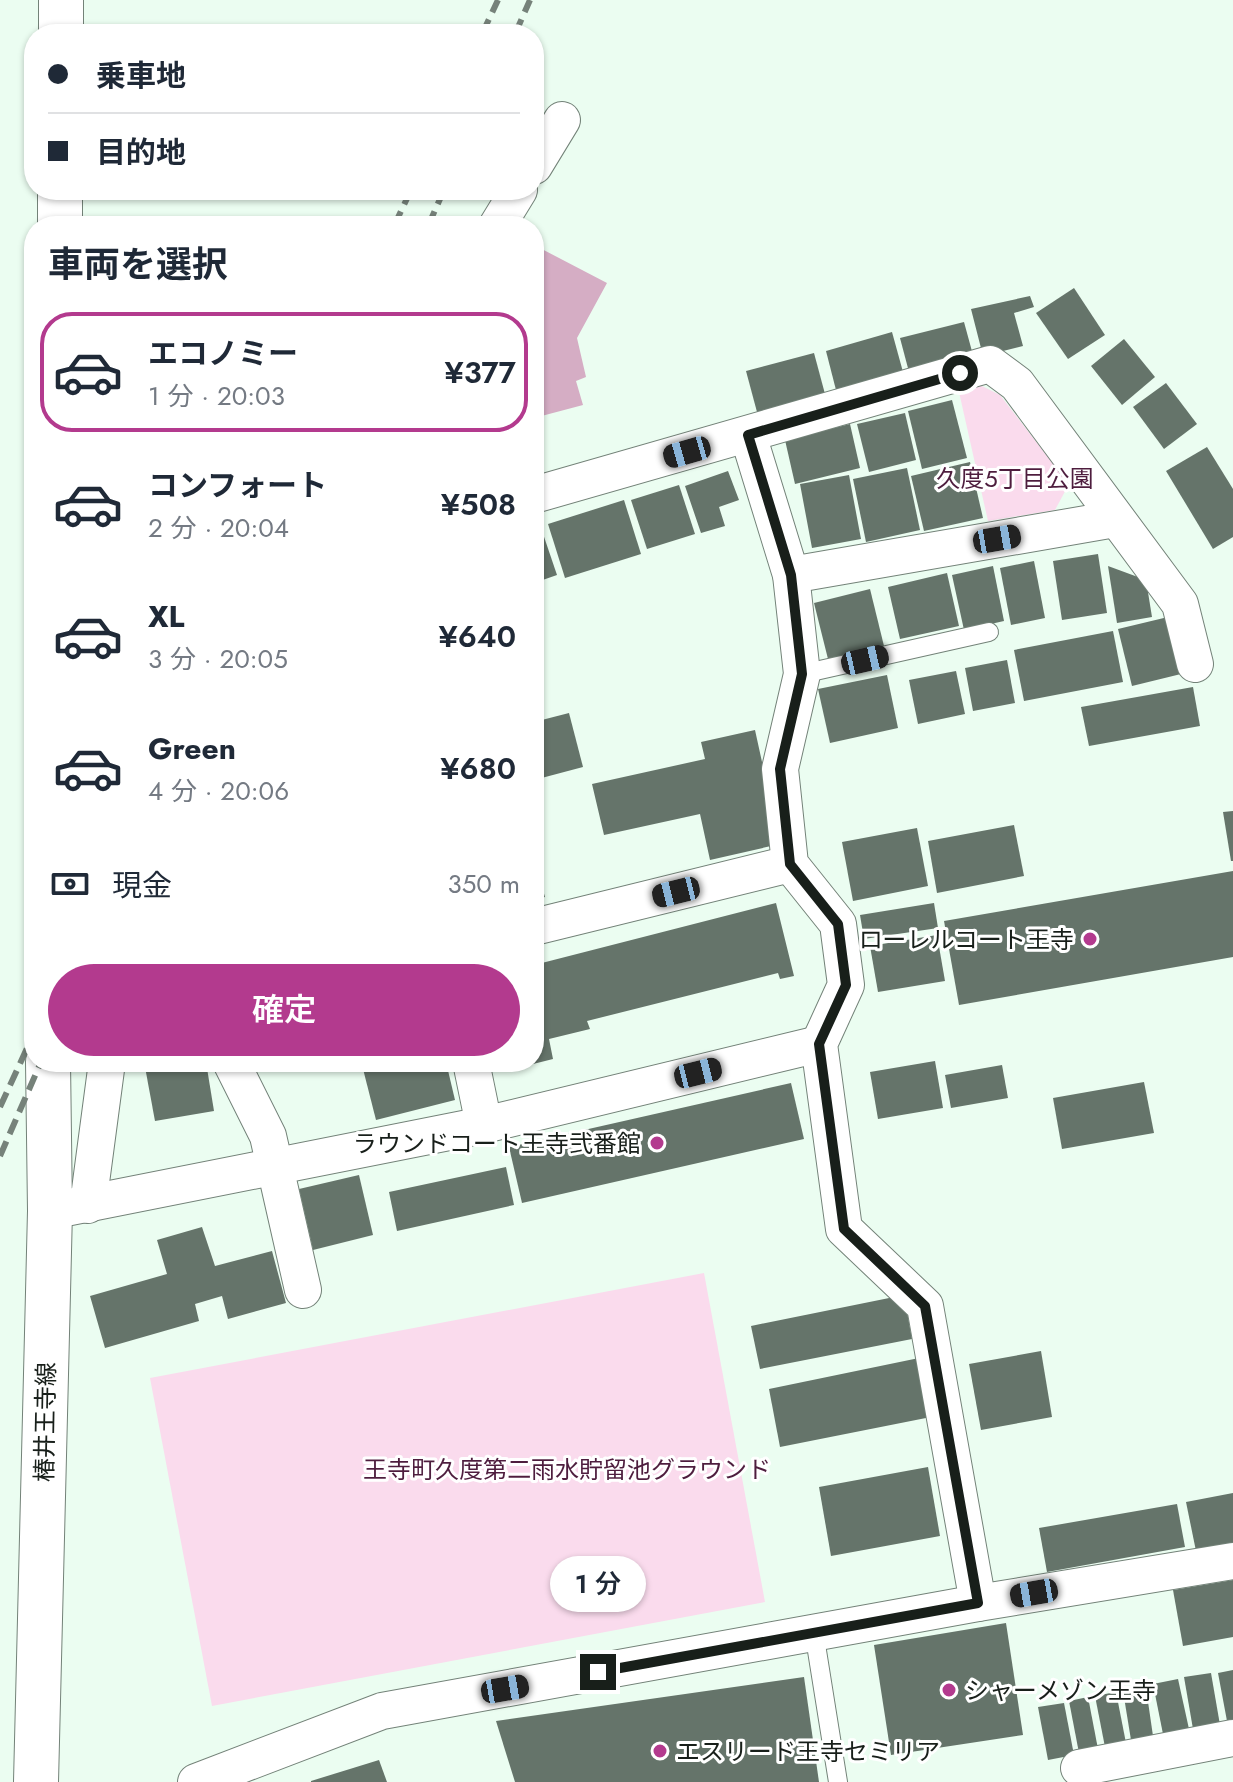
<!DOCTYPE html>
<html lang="ja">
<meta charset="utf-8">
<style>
:root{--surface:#fff;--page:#f6f6f7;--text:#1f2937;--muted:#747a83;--line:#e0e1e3;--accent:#b33a8e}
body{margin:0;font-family:Jost,"Noto Sans JP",sans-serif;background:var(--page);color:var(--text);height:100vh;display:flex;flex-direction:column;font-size:30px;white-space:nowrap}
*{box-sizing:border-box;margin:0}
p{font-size:26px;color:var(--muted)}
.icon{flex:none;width:44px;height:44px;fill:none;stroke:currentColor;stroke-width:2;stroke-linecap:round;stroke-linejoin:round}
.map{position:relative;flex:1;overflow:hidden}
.side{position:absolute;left:24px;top:216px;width:520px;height:856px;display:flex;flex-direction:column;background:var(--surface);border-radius:32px;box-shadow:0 2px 6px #0004}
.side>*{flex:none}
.hud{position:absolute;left:24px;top:24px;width:520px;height:176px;border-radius:32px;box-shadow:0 2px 6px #0004;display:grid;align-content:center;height:176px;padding:0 24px;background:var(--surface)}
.end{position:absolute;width:36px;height:36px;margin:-18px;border:10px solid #181f1a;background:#fff;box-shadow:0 0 0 4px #fff}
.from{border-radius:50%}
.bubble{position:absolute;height:56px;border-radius:28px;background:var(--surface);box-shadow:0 2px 6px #0004;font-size:26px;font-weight:600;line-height:56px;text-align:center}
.car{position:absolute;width:24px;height:48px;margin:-24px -12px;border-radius:10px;box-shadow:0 0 6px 2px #0007;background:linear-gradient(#222 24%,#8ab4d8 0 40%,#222 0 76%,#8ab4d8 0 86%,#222 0)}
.hud b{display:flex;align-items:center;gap:28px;height:76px;font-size:30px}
.hud b+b{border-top:2px solid var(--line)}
.hud i{width:20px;height:20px;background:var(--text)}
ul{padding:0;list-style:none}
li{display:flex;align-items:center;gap:24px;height:120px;margin:0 16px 12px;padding:0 8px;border:4px solid transparent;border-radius:32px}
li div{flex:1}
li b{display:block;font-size:30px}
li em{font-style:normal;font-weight:600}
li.active{border-color:var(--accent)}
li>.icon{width:72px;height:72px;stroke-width:1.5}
h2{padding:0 24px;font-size:36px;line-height:96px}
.pay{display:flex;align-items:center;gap:20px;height:88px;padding:0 24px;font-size:30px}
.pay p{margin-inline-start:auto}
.button{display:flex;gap:16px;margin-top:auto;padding:16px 24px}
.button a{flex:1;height:92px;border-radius:48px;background:var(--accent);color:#fff;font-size:32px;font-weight:600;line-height:92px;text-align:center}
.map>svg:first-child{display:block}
.green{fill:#fadbed}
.water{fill:#d5adc4}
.building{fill:#65746a}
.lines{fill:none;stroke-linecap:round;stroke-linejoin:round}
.service-casing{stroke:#738278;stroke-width:20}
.minor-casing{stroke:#738278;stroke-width:38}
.secondary-casing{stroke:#738278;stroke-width:46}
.service{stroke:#fff;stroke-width:18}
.minor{stroke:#fff;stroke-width:36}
.secondary{stroke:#fff;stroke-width:44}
.rail{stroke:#76827a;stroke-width:6;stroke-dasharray:16 8;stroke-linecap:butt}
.route{stroke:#181f1a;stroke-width:10}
.poi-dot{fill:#b33a8e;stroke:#fff;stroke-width:3}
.labels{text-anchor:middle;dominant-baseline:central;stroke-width:6;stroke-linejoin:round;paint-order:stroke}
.park-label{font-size:24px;fill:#4e1d3e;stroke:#fff}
.poi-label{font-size:24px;fill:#181f1a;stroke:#fff;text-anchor:end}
.street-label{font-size:24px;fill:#181f1a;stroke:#fff}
</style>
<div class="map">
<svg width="1233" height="1782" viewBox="0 0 1233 1782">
<rect width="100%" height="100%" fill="#ebfdf1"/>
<g class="green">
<path d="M980,385L1000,395L1069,484L1055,510L988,521L959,392Z"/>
<path d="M704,1273L765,1602L212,1706L150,1378Z"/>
</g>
<path class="water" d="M536,246L607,283L577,338L586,377L576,381L583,405L534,418Z"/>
<g class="building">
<path d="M1074,288L1105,335L1068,359L1036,313Z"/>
<path d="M1030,296L1034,307L1014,313L1023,346L983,356L971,309Z"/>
<path d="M964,322L973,355L909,372L900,338Z"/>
<path d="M892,332L903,372L836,390L826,351Z"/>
<path d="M1124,339L1155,377L1122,405L1091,366Z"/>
<path d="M814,353L825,394L757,412L746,371Z"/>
<path d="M1166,383L1197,424L1164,449L1133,407Z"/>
<path d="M952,400L967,458L922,469L908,411Z"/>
<path d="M905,413L916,460L869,472L857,424Z"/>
<path d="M850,424L860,468L795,484L785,440Z"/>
<path d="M1207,447L1233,489V537L1213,549L1166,471Z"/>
<path d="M970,462L983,518L924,531L911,476Z"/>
<path d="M907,468L920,530L866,542L853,479Z"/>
<path d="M728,471L739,500L719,507L725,526L701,533L685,486Z"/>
<path d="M849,475L861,539L812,548L800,484Z"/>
<path d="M679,485L695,534L647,549L631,500Z"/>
<path d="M624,500L641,554L565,578L548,524Z"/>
<path d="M540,525L557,575L534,583V527Z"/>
<path d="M1098,554L1107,613L1062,620L1053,561Z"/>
<path d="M1034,561L1045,618L1011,625L1000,568Z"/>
<path d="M993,566L1004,621L964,630L952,575Z"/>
<path d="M1108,566L1146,580L1152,617L1117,623Z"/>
<path d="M947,573L959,626L900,639L888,587Z"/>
<path d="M870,589L884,646L828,659L814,603Z"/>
<path d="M1168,617L1181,674L1132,686L1118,629Z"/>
<path d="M1113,631L1123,682L1024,701L1014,650Z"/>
<path d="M1007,660L1015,703L973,711L965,668Z"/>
<path d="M956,671L965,714L918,724L909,680Z"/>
<path d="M887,675L898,728L830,743L818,689Z"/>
<path d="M1193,687L1200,726L1089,746L1081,707Z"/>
<path d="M569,713L583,767L534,780V722Z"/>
<path d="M755,730L780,844L710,860L700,814L604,835L592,784L705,759L701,742Z"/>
<path d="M1233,811V861H1231L1223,812Z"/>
<path d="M1014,825L1024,876L937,893L928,841Z"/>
<path d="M917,828L928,886L853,901L842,842Z"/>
<path d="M534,860L545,897L534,900Z"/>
<path d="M1233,871V957L959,1005L944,921Z"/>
<path d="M776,903L794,976L780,979L778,973L587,1021L590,1029L549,1039L553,1059L509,1070L507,1062H534V965Z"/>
<path d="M934,903L938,928L864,939L860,915Z"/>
<path d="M937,935L945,981L878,992L870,946Z"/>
<path d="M935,1061L943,1108L878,1119L870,1072Z"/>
<path d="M173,1062H206L214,1111L155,1121L145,1067Z"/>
<path d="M375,1062H446L455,1100L376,1120L362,1065Z"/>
<path d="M1002,1065L1008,1098L951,1108L945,1075Z"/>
<path d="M1144,1082L1154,1133L1062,1149L1053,1098Z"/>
<path d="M791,1083L804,1139L522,1203L509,1147Z"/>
<path d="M506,1167L514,1205L397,1231L389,1192Z"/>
<path d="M359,1175L373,1235L313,1250L299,1189Z"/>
<path d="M202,1227L215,1266L272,1251L286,1303L228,1319L222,1296L195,1304L199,1321L105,1348L90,1296L167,1274L157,1240Z"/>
<path d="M904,1295L912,1339L760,1369L751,1326Z"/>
<path d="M1041,1351L1052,1417L981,1430L969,1364Z"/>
<path d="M919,1358L931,1417L780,1447L769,1389Z"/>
<path d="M928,1467L940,1536L831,1556L819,1487Z"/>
<path d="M1233,1493V1544L1196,1551L1186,1502Z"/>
<path d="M1177,1504L1185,1547L1047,1572L1039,1528Z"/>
<path d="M1233,1580V1637L1183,1646L1173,1590Z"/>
<path d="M1006,1623L1023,1735L891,1755L874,1645Z"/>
<path d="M1233,1670V1720L1227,1721L1218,1673Z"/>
<path d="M1211,1673L1220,1725L1193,1729L1184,1677Z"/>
<path d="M804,1677L819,1782H515L496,1721Z"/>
<path d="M1178,1679L1189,1729L1163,1734L1153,1684Z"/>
<path d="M1146,1688L1153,1736L1131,1740L1123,1691Z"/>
<path d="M1116,1692L1126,1743L1105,1747L1095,1696Z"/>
<path d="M1088,1697L1098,1749L1079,1753L1069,1701Z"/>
<path d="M1064,1703L1074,1755L1048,1760L1038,1707Z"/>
<path d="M379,1760L387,1782H311V1781Z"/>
</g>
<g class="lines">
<g class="service-casing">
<g id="service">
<path d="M802,674L989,632"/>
<path d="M814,1632L838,1782"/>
</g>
</g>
<g class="minor-casing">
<g id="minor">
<path d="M534,166L562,120"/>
<path d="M497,226L519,190"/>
<path d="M748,435L791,575L802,674L780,769L790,864L838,924L846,985L819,1044L844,1229L925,1306L978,1603"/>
<path d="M534,495L990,364L1017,384L1180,604L1195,664"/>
<path d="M791,575L1115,519"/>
<path d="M534,927L790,864"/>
<path d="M231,1062L268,1136L303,1290"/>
<path d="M471,1062L484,1125"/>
<path d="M88,1205L107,1062"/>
<path d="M50,1211L484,1125L819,1044"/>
<path d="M1079,1768L1233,1738"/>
<path d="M196,1782L382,1711L978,1603L1233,1561"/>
</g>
</g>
<g class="secondary-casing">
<g id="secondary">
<path d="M61,34V0"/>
<path d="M60,226V190"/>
<path d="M36,1782L50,1211L48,1062"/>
</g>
</g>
<use href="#service" class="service"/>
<use href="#minor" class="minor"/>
<use href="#secondary" class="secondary"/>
<g class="rail">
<path d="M482,34L498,0"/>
<path d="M515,34L530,0"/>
<path d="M394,226L411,190"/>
<path d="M428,226L444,190"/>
<path d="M0,1107L34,1033"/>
<path d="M0,1156L41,1062"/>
</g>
</g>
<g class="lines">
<path class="route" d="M598,1672L978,1603L925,1306L844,1229L819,1044L846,985L838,924L790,864L780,769L802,674L791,575L748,435L960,373"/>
</g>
<g class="poi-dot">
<circle cx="1090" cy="939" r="8"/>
<circle cx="657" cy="1143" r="8"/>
<circle cx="949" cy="1690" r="8"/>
<circle cx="660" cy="1751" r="8"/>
</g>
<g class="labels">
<g class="park-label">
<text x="1015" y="478">久度5丁目公園</text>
<text x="567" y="1469">王寺町久度第二雨水貯留池グラウンド</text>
</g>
<g class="poi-label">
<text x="1074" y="939">ローレルコート王寺</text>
<text x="641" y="1143">ラウンドコート王寺弐番館</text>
<text x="965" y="1690" text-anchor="start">シャーメゾン王寺</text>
<text x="676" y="1751" text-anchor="start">エスリード王寺セミリア</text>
</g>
<g class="street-label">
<text transform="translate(45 1422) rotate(-89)">椿井王寺線</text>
</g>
</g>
</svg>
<i class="end from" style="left:960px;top:373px"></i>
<i class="end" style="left:598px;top:1672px"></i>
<div class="bubble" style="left:550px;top:1556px;width:96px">1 分</div>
<i class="car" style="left:687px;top:452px;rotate:254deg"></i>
<i class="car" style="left:997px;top:539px;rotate:80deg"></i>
<i class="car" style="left:865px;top:660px;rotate:77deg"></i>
<i class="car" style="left:676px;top:892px;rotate:256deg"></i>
<i class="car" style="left:698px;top:1073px;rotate:76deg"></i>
<i class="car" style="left:1034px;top:1593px;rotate:260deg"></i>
<i class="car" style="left:505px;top:1689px;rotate:80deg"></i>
<div class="hud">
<b><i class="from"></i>乗車地</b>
<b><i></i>目的地</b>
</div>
<section class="side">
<h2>車両を選択</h2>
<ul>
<li class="active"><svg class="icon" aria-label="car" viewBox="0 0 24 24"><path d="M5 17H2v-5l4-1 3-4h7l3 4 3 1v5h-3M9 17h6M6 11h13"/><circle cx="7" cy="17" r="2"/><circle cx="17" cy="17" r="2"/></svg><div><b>エコノミー</b><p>1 分 · 20:03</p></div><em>¥377</em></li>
<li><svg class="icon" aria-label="car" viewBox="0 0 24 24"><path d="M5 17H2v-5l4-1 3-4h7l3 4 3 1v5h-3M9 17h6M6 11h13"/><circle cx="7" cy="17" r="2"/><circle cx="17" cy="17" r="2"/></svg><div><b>コンフォート</b><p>2 分 · 20:04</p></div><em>¥508</em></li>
<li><svg class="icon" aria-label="car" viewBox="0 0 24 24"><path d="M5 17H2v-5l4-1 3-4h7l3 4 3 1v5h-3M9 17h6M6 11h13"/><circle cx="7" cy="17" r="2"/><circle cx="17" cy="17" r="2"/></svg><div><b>XL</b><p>3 分 · 20:05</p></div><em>¥640</em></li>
<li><svg class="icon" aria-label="car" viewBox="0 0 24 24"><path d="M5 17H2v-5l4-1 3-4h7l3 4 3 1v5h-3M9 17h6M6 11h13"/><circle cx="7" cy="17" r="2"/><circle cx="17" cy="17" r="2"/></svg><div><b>Green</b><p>4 分 · 20:06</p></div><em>¥680</em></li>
</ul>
<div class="pay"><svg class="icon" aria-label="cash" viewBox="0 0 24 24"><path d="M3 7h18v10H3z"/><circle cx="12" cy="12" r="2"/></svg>現金<p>350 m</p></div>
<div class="button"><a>確定</a></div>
</section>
</div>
